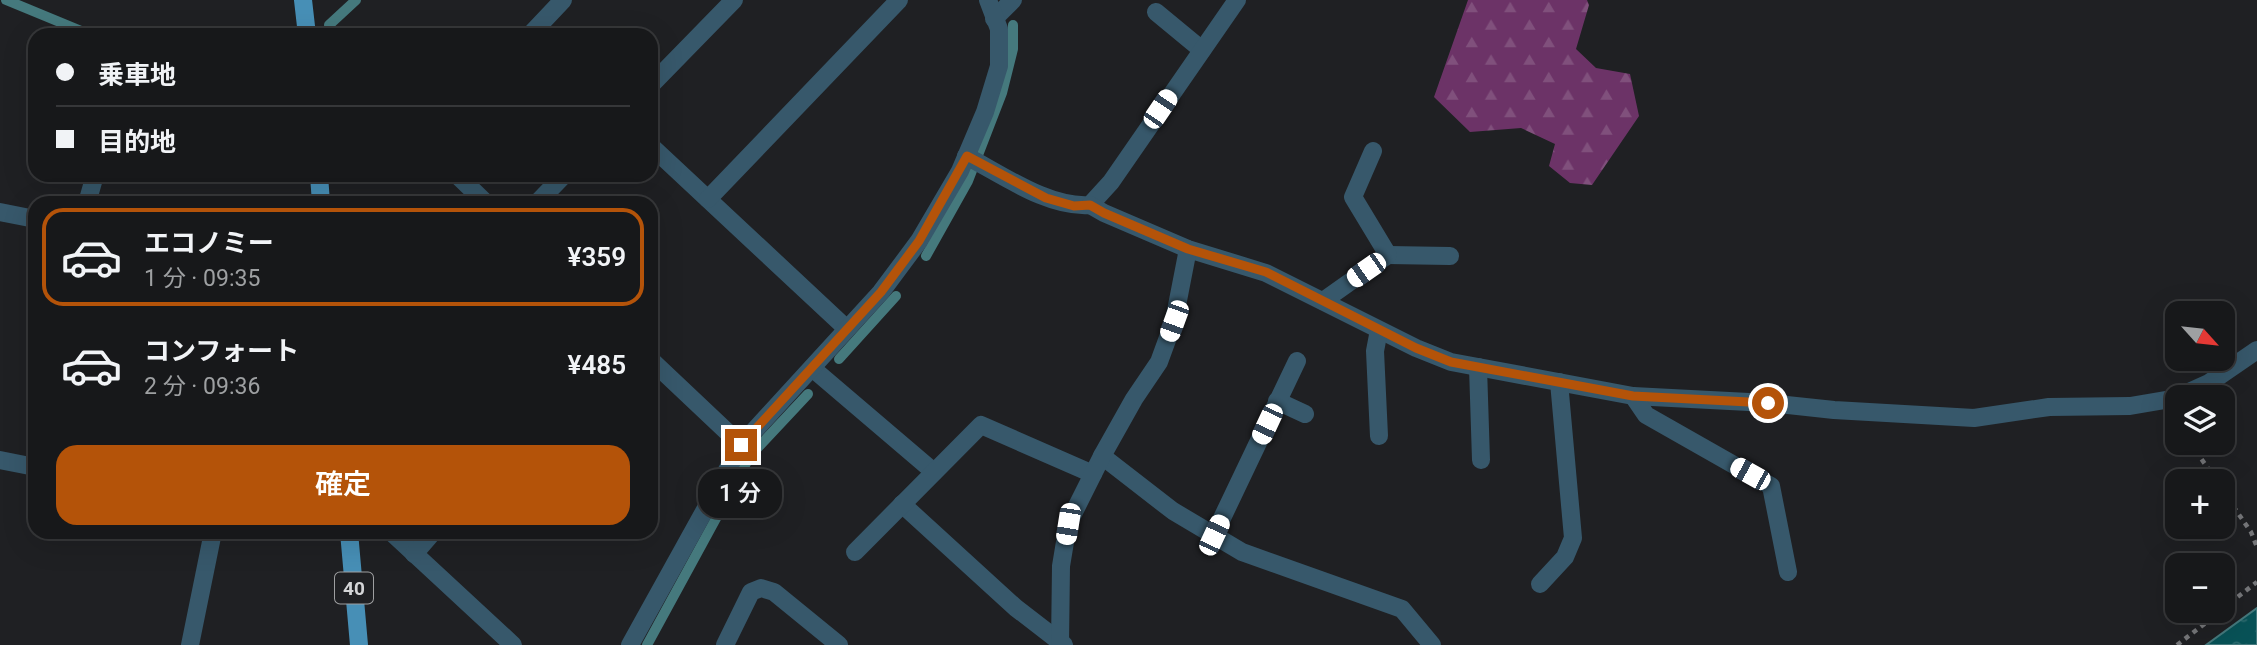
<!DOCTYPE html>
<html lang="ja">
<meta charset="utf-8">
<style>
:root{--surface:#17181a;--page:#202123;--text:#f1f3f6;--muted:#9ea0a2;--line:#363739;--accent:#b45309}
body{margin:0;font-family:Roboto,"Noto Sans JP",sans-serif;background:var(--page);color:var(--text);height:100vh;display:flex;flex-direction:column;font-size:26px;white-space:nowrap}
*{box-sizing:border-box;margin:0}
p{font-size:23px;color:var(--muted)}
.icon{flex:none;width:38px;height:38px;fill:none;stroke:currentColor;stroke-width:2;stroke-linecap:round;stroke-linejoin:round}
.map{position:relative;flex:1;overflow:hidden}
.side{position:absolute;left:28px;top:196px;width:630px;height:343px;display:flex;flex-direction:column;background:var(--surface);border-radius:21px;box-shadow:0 7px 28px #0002,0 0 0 2px var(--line)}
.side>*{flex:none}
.hud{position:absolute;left:28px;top:28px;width:630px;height:154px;border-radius:21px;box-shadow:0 7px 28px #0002,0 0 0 2px var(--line);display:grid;align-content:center;height:154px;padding:0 28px;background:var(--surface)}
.needle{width:46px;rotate:117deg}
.fabs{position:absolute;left:2165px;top:301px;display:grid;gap:14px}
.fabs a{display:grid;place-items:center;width:70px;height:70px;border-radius:14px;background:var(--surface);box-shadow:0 7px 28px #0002,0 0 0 2px var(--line);font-size:35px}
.end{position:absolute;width:32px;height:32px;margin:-16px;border:9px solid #b45309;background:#fff;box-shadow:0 0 0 4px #fff}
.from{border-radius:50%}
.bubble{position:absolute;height:49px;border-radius:21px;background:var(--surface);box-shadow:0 7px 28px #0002,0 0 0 2px var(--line);font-size:23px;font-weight:600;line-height:49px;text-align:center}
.car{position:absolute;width:21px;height:42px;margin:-21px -10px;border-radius:9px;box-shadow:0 0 5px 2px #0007;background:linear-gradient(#fff 24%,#345 0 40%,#fff 0 76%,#345 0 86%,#fff 0)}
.hud b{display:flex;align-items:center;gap:24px;height:66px;font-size:26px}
.hud b+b{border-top:2px solid var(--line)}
.hud i{width:18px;height:18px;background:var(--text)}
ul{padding:12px 0 0;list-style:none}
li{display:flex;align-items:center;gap:21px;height:98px;margin:0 14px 10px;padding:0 14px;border:4px solid transparent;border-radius:21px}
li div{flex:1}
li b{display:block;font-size:26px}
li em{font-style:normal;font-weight:600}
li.active{border-color:var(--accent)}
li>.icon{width:63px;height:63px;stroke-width:1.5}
.cta{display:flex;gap:14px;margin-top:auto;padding:14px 28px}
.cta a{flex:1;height:80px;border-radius:21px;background:var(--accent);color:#fff;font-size:28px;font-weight:600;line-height:80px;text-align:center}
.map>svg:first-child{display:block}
.forest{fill:url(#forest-firs)}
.water{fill:url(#water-ripples);stroke:#45797d;stroke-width:2}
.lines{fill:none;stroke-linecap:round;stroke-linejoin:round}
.stream{stroke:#45797d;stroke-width:10}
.path{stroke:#76777a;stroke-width:4.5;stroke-dasharray:5 5;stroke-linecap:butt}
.street{stroke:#37586b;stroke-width:18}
.primary{stroke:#478fb6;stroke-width:18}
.route{stroke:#b45309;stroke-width:9}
.labels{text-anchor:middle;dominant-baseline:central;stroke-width:6;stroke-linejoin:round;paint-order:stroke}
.shield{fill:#1f2023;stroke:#9e9fa1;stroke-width:2}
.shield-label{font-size:19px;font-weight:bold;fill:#d4d5d7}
</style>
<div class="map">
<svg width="2257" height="645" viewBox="0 0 2257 645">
<defs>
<pattern id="forest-firs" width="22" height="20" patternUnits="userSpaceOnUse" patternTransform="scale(1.75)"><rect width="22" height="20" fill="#6c3367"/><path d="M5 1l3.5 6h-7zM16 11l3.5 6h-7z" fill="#80507c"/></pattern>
<pattern id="water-ripples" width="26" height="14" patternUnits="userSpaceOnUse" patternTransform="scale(1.75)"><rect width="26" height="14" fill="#085257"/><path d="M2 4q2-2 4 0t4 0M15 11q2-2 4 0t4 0" fill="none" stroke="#2b6a6e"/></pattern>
</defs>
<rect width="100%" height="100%" fill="#1f2023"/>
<path class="forest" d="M1468,0H1587L1589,5L1576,49L1596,68L1630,74L1639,116L1592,185L1570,183L1549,166L1555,144L1521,128L1470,132L1434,97Z"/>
<path class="water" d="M2257,608V645H2206Z"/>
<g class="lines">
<g class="stream">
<path d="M6,0L91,35"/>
<path d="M329,25L356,0"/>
<path d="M926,256L968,181L1002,93L1013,49V25"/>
<path d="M839,359L896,296"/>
<path d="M647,645L750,456L808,394"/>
</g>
<g class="path">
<path d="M2190,443L2217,481"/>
<path d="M2222,490L2251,532L2257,547"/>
<path d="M2222,609L2257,582"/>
<path d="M2177,645L2221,611"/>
</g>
<g class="street">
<path d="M1156,12L1202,50"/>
<path d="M994,19L1013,0"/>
<path d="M530,35L563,0"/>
<path d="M651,85L734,0"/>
<path d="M651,146L847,329"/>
<path d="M966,156C1003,175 1048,208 1090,205L1111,182L1237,0"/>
<path d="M457,175L486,203"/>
<path d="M708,199L899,0"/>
<path d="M87,203L95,175"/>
<path d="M537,203L564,175"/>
<path d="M1090,205L1104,213L1188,249L1266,273L1416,348L1451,362L1633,396L1768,403L1834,410L1974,418L2049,407L2130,406L2177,398"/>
<path d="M0,212L35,219"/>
<path d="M1388,255L1450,256"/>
<path d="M1323,301L1388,255L1353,197L1373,151"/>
<path d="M651,360L741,445"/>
<path d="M1478,367L1481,460"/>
<path d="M812,368L934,472"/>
<path d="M1633,396L1646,415L1771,486L1788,572"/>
<path d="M2178,397L2209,383L2257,350"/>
<path d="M1277,401L1305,414"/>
<path d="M1379,436L1375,351L1379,330"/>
<path d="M1102,456L1173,511L1242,552L1402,609L1432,645"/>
<path d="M0,460L35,467"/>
<path d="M902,504L1016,608L1064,645"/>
<path d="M391,532L513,645"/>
<path d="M1214,535L1297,361"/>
<path d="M855,552L981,425L1093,474"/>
<path d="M414,554L433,532"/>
<path d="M1540,584L1565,557L1573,538L1559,382"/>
<path d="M190,645L213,532"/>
<path d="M630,645L741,445L881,292L919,241L960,171L985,112L999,66V29L988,0"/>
<path d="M725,645L751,592L761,588L774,592L839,645"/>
<path d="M1060,645L1061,566L1068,524L1102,456L1134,399L1159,362L1174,321L1188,249"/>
</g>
<g class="primary">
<path d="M303,0L307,35"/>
<path d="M319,175L321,203"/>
<path d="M349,532L359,645"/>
</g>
</g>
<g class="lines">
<path class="route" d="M741,445L881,292L919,241L967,156L1046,198L1074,206L1090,205L1104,213L1188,249L1266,272L1416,348L1451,362L1633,396L1768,403"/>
</g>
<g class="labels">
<rect class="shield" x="335" y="572.5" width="38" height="31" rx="5"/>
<g class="shield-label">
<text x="354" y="588">40</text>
</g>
</g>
</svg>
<div class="fabs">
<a><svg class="needle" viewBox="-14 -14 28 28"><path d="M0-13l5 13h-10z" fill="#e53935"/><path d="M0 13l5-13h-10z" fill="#9ea0a2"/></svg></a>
<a><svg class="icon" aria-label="layers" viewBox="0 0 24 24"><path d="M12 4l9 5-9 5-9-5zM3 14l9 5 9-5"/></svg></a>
<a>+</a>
<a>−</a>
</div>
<i class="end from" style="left:1768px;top:403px"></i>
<i class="end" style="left:741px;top:445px"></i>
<div class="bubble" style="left:698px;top:469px;width:84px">1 分</div>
<i class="car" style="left:1160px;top:109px;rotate:34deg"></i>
<i class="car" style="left:1366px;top:270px;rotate:235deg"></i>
<i class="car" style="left:1174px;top:321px;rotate:200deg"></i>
<i class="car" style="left:1267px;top:424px;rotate:205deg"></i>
<i class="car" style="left:1750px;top:474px;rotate:299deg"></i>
<i class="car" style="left:1068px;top:524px;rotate:189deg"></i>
<i class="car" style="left:1214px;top:535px;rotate:25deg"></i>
<div class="hud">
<b><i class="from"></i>乗車地</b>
<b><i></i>目的地</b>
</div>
<section class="side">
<ul>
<li class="active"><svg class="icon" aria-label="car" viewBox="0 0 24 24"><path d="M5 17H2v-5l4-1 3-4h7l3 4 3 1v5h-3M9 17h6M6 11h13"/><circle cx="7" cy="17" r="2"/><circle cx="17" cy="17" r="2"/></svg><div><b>エコノミー</b><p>1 分 · 09:35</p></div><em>¥359</em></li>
<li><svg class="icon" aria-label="car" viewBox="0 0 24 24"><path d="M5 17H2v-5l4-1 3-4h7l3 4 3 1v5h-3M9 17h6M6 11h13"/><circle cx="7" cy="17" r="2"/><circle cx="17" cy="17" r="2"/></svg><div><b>コンフォート</b><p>2 分 · 09:36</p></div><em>¥485</em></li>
</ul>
<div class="cta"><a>確定</a></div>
</section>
</div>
